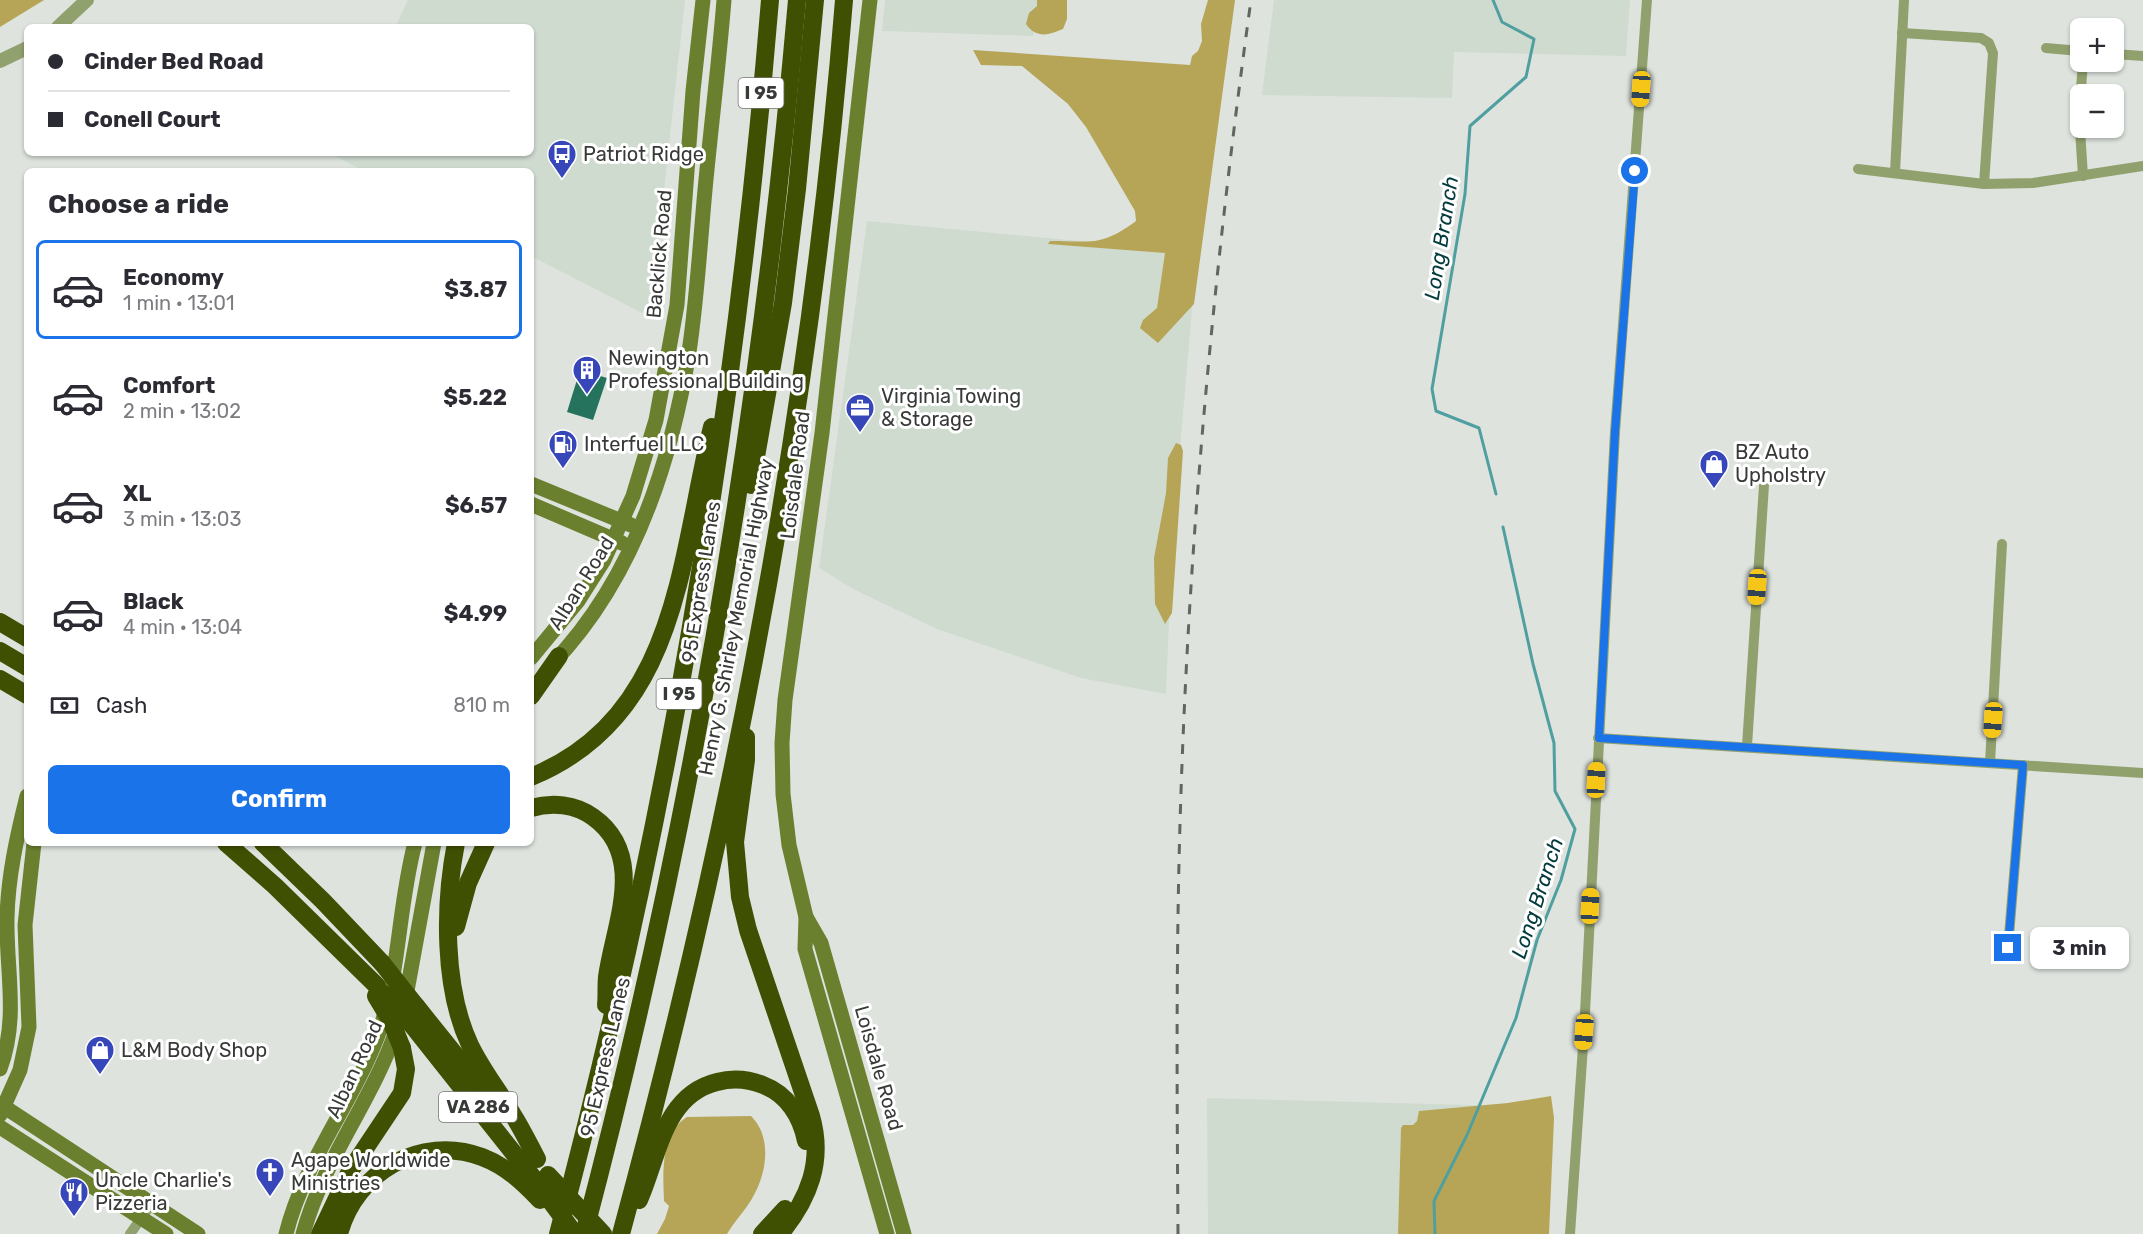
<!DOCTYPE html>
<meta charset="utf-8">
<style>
:root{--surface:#fff;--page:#f7f7f7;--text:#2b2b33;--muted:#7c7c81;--line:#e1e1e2;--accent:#1a73e8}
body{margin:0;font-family:Rubik,sans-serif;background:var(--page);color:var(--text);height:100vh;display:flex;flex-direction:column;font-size:22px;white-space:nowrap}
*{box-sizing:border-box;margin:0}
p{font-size:20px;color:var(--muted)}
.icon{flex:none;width:33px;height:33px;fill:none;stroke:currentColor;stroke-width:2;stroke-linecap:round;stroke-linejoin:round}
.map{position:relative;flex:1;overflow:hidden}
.details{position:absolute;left:24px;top:168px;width:510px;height:678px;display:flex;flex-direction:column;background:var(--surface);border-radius:9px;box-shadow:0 2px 4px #0004}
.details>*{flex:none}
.guide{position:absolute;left:24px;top:24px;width:510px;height:132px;border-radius:9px;box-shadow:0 2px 4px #0004;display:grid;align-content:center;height:132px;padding:0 24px;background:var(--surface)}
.fabs{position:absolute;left:2070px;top:18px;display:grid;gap:12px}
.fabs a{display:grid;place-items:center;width:54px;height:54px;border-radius:9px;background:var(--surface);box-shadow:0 2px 4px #0004;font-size:30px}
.end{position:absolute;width:27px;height:27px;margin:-14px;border:8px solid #1a73e8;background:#fff;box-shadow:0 0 0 3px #fff}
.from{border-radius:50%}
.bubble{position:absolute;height:42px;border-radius:9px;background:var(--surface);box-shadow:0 2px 4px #0004;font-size:20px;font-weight:700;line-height:42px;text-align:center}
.car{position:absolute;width:18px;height:36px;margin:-18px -9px;border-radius:8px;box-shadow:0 0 4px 2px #0007;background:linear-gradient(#f5c518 24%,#345 0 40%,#f5c518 0 76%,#345 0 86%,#f5c518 0)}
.guide b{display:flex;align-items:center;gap:21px;height:57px;font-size:22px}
.guide b+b{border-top:2px solid var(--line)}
.guide i{width:15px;height:15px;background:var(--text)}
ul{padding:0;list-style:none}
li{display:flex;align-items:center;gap:18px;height:99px;margin:0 12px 9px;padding:0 12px;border:3px solid transparent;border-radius:9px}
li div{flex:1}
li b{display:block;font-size:22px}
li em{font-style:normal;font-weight:700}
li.selected{border-color:var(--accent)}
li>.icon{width:54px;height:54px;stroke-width:1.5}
h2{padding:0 24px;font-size:27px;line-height:72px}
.pay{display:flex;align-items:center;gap:15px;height:66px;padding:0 24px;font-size:22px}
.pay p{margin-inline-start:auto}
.primary-button{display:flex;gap:12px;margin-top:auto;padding:12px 24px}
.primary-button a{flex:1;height:69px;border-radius:9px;background:var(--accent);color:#fff;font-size:24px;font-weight:700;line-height:69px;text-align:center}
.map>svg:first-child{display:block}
.built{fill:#d0dbd0}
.forest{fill:#b6a557}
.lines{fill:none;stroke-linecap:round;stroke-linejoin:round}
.stream{stroke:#509fa0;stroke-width:3}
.building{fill:#25725d}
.minor{stroke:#91a16e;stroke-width:10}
.tertiary{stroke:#91a16e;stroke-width:14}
.secondary{stroke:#6b802f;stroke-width:15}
.motorway{stroke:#405002;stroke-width:18}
.rail{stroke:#626562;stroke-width:3;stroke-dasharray:10 10;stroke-linecap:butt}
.motorway-bridge{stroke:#405002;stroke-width:18}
.route{stroke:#1a73e8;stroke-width:8}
.labels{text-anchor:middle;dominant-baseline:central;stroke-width:6;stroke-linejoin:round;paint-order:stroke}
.shield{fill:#fff;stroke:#747574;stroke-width:1.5}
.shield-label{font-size:18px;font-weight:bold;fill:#383a38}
.poi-label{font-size:20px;fill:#383a38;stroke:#fff;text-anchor:start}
.street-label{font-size:20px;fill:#383a38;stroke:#fff}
.water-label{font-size:21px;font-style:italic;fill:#043b3c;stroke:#fff}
</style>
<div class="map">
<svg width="2143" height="1234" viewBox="0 0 2143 1234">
<rect width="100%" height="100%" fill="#dee3de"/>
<g class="built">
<path d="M408,0H685L650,317L531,256V171H364L335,156L337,153H531V27H395Z"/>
<path d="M885,0H1040L1033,36L882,31Z"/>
<path d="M1274,0H1630L1626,56L1454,52L1452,98L1262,95Z"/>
<path d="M867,221L1197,252L1173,530L1166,694L1081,678L937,629L855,590L819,568Z"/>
<path d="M1207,1098L1545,1107L1538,1234H1208Z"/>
</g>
<g class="forest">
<path d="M0,0H44L0,27Z"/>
<path d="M1037,0H1067V19L1063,29C1049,35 1036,39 1026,24L1029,13L1037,6Z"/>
<path d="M1208,0H1235L1194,304L1158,343L1140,328L1143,320L1157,308L1165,253L1048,244L1050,241C1091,241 1101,247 1136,221L1135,211L1086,127L1068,104L1022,66L981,65L973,50L1190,65L1192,56L1198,51L1202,41L1201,24Z"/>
<path d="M1176,443L1181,445L1183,451L1172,613L1165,624L1155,604L1154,558L1166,493L1168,458Z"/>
<path d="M1551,1096L1554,1118L1549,1234H1398L1401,1128L1403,1125H1413L1417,1121L1419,1111L1508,1103Z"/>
<path d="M751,1116C772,1137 767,1171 754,1195C747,1209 735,1220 727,1234H657L665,1219L669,1206L664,1201C663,1175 660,1133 687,1117Z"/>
</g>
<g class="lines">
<g class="stream">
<path d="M1493,0L1502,22L1534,39L1526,77L1470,126L1465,194L1432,389L1436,411L1479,428L1496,494"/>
<path d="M1435,1234L1434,1201L1467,1135L1516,1018L1537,940L1561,880L1575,829L1555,791L1554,743L1533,664L1503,527"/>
</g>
</g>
<path class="building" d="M580,370L607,378L593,420L567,412Z"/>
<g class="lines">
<g class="minor">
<path d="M1902,33L1981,38L1989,43L1993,53L1984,184"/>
<path d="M2046,48L2080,51"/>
<path d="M2114,54L2143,56"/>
<path d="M2083,62L2079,115L2083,176"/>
<path d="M1858,169L1984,184L2033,183L2143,166"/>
<path d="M1895,172L1904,0"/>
<path d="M1598,738L2143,773"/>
<path d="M1747,746L1764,485"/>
<path d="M1990,763L2002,544"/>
<path d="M2008,948L2023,765"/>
<path d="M130,1234L152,1203"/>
<path d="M1570,1234L1584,1032L1615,432L1647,0"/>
</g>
<g class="tertiary">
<path d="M58,27L87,0"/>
<path d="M0,61L27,48"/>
</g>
<g class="secondary">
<path d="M870,0L822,433L785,700L782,743L783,794L789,845L806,917L805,949L887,1234"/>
<path d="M531,484L631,525"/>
<path d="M531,504L622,543"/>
<path d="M531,658L578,601L604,560L633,496L656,420L677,305L693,91L703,0"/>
<path d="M552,664C632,581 671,463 689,352C697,299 700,244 705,190C711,126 719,63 724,0"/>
<path d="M806,917L821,943L904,1234"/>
<path d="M405,1002L434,843"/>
<path d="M0,1069C19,1017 6,972 7,918C8,876 17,836 27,796"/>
<path d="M0,1104L198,1234"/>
<path d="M0,1115L20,1070L29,1027L25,925L34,843"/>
<path d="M0,1127L166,1234"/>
<path d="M286,1234C304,1162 352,1104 378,1035C400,974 398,906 415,843"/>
<path d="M303,1234C323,1160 373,1100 397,1028"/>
</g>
<g class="motorway">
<path d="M751,485L783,303L797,189L815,0"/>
<path d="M0,622L27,638"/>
<path d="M0,651L27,667"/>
<path d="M0,679L27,695"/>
<path d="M531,696L559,656"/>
<path d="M746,737V760L735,842L740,897L748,930L811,1116C824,1161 809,1199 780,1234"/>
<path d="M531,777C679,716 679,560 712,427"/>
<path d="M531,808C552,802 575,804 593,817C648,856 614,925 607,977C606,986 607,996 606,1005"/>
<path d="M226,843L275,886L377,986"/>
<path d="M263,843L323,901L382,963"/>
<path d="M456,843C444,904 443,988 470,1045C482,1070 499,1091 513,1115C522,1129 529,1144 537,1159"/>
<path d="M456,927L468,883L486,843"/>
<path d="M416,1006L485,1092"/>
<path d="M412,1025L543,1190"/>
<path d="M639,1200C658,1158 663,1095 717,1082C732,1078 748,1079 763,1085C787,1094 801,1116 806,1141"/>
<path d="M320,1234L350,1171L402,1093L406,1069L402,1048"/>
<path d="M339,1234C355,1173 420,1134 482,1157C506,1166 523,1182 540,1200"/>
<path d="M558,1234C666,830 736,416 770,0"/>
<path d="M584,1234C691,829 761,417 797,0"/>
<path d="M621,1234C730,833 811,415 844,0"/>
<path d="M762,1234L785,1209"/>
</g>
<path class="rail" d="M1178,1234C1177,1097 1176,960 1180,824C1188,548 1213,273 1251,0"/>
<g class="motorway-bridge">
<path d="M382,963L416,1006"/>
<path d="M384,994L412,1025"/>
<path d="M376,996L391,1021L402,1048"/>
<path d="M548,1175L603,1234"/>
<path d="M543,1191L575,1234"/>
</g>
</g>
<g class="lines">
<path class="route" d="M1635,171L1615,432L1599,738L2023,765L2008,948"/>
</g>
<defs>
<g id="bus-pin" transform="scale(1.5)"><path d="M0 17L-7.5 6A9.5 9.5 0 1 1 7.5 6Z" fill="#3746b9" stroke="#fff"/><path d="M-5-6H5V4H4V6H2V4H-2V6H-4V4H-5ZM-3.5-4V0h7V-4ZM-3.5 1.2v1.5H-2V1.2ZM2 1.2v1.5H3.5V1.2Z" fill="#fff"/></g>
<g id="building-pin" transform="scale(1.5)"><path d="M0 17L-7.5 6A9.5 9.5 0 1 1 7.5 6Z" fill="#3746b9" stroke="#fff"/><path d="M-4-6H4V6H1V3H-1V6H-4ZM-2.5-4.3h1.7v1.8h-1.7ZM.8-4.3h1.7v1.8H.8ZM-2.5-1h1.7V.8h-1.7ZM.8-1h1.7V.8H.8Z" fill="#fff"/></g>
<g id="office-pin" transform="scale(1.5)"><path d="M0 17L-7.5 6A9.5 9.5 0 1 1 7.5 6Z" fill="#3746b9" stroke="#fff"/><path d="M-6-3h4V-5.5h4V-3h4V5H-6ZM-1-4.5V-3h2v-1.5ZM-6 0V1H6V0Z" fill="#fff"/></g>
<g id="fuel-pin" transform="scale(1.5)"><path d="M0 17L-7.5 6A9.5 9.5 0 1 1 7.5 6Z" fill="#3746b9" stroke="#fff"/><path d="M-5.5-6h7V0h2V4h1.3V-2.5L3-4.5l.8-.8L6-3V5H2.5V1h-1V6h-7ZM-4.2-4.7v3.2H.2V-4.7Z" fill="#fff"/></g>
<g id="shop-pin" transform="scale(1.5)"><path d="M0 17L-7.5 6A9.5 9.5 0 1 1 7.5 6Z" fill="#3746b9" stroke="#fff"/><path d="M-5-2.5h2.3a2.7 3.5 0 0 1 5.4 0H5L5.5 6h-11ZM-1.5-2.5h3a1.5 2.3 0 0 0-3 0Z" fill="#fff"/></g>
<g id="church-pin" transform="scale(1.5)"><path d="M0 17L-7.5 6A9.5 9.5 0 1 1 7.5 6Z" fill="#3746b9" stroke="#fff"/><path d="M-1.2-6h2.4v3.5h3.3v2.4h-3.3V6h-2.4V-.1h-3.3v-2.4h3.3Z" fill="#fff"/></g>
<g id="restaurant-pin" transform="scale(1.5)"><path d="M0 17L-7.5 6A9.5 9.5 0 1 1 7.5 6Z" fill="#3746b9" stroke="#fff"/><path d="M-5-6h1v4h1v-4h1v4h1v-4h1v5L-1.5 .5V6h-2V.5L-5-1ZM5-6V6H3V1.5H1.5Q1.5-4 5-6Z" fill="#fff"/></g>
</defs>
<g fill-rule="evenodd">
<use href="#bus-pin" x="562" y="154"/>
<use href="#building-pin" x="587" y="370"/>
<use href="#office-pin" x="860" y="408"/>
<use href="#fuel-pin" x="563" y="444"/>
<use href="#shop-pin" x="1714" y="464"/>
<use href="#shop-pin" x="100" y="1050"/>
<use href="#church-pin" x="270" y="1172"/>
<use href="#restaurant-pin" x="74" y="1192"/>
</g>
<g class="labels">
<g class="shield">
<rect x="738.5" y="78" width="45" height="30" rx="4.5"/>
<rect x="656.5" y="679" width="45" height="30" rx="4.5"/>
<rect x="439" y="1092" width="78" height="30" rx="4.5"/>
</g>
<g class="shield-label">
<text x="761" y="93">I 95</text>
<text x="679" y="694">I 95</text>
<text x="478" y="1107">VA 286</text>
</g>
<g class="poi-label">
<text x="583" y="154">Patriot Ridge</text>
<text x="608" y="358">Newington<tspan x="608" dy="23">Professional Building</tspan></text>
<text x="881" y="396">Virginia Towing<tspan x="881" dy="23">&amp; Storage</tspan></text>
<text x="584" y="444">Interfuel LLC</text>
<text x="1735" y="452">BZ Auto<tspan x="1735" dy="23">Upholstry</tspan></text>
<text x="121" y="1050">L&amp;M Body Shop</text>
<text x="291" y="1160">Agape Worldwide<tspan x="291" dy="23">Ministries</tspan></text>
<text x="95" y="1180">Uncle Charlie's<tspan x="95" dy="23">Pizzeria</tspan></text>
</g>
<g class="street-label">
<text transform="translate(659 254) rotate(-85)">Backlick Road</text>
<text transform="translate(795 475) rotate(-83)">Loisdale Road</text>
<text transform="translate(701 582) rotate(-81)">95 Express Lanes</text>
<text transform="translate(581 583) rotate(-58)">Alban Road</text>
<text transform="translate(736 617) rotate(-79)">Henry G. Shirley Memorial Highway</text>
<text transform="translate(605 1057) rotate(-77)">95 Express Lanes</text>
<text transform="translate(879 1068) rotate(74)">Loisdale Road</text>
<text transform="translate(354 1069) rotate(-65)">Alban Road</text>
</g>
<g class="water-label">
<text transform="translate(1441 238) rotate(-81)">Long Branch</text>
<text transform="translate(1537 898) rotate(-72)">Long Branch</text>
</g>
</g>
</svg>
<div class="fabs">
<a>+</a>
<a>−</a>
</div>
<i class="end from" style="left:1635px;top:171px"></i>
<i class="end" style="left:2008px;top:948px"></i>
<div class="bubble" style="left:2030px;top:927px;width:99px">3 min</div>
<i class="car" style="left:1641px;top:89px;rotate:184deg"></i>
<i class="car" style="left:1757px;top:587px;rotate:184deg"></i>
<i class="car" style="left:1993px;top:720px;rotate:184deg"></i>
<i class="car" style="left:1596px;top:780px;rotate:3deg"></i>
<i class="car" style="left:1590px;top:906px;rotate:3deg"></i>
<i class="car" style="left:1584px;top:1032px;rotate:184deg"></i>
<div class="guide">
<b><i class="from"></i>Cinder Bed Road</b>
<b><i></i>Conell Court</b>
</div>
<section class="details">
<h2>Choose a ride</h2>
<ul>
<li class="selected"><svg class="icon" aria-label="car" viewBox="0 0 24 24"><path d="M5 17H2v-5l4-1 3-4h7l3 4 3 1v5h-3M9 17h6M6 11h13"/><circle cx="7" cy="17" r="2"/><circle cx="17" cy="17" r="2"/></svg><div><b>Economy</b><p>1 min · 13:01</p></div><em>$3.87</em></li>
<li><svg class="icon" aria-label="car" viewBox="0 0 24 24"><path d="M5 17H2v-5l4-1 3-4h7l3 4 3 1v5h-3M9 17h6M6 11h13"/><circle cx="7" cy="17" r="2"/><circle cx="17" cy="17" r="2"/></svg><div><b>Comfort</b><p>2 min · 13:02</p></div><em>$5.22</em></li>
<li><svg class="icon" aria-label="car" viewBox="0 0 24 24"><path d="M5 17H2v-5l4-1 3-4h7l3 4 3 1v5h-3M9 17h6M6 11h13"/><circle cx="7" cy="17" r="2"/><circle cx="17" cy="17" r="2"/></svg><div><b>XL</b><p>3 min · 13:03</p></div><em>$6.57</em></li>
<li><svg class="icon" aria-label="car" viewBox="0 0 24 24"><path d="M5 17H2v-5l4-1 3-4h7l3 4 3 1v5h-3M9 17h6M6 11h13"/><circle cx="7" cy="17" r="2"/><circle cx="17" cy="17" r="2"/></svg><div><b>Black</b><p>4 min · 13:04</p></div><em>$4.99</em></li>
</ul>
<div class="pay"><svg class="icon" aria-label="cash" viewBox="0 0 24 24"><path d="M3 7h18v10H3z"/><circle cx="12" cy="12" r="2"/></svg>Cash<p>810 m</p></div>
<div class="primary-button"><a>Confirm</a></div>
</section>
</div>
